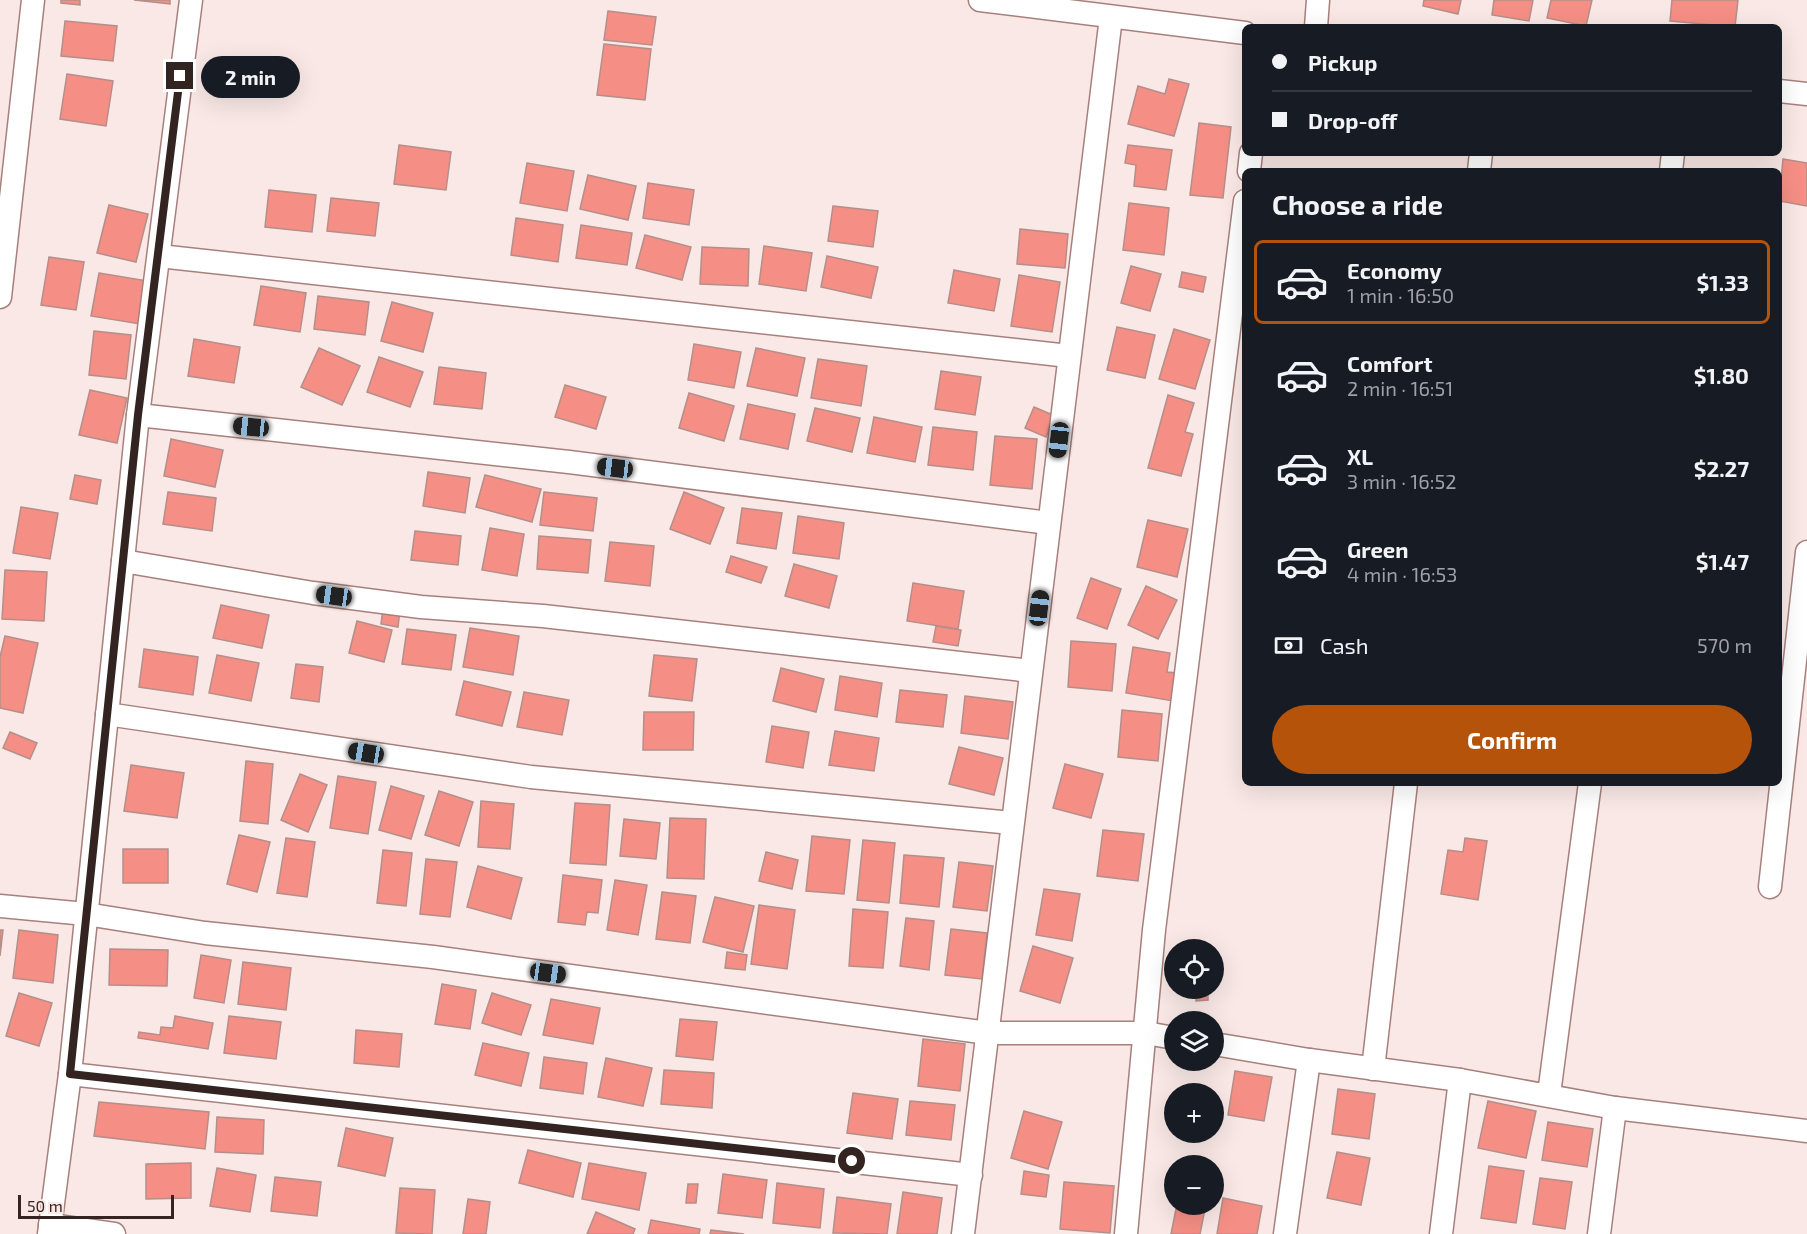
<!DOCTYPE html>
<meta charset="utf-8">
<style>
:root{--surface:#171b24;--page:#242831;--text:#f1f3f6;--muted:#9ea1a6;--line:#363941;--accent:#b45309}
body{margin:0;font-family:"Exo 2",sans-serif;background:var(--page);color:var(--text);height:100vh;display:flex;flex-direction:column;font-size:22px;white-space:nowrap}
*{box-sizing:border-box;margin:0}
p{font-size:20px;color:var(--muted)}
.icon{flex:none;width:33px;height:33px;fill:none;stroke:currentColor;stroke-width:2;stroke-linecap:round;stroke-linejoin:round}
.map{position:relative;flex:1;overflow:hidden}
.panel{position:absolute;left:1242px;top:168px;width:540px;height:618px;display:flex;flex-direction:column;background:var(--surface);border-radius:9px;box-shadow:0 6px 24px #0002}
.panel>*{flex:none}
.hud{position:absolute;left:1242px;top:24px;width:540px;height:132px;border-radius:9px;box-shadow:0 6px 24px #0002;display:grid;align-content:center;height:132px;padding:0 30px;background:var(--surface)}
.fabs{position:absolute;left:1164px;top:939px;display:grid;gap:12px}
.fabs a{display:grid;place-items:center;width:60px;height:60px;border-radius:50%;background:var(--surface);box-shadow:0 6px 24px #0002;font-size:30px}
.scale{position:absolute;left:18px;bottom:15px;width:156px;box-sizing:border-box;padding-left:6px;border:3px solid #332321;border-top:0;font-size:16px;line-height:21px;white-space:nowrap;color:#332321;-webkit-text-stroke:4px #f9e8e6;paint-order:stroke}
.end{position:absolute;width:27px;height:27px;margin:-14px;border:8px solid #332321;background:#fff;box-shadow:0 0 0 3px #fff}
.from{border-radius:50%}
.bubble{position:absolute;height:42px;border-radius:21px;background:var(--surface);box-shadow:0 6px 24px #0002;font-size:20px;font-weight:700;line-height:42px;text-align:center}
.car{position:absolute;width:18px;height:36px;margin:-18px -9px;border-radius:8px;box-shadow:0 0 4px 2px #0007;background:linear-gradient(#222 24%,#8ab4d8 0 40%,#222 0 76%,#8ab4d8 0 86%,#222 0)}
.hud b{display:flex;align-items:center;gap:21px;height:57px;font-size:22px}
.hud b+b{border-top:2px solid var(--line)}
.hud i{width:15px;height:15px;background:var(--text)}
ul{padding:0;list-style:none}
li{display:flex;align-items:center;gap:18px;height:84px;margin:0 12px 9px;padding:0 18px;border:3px solid transparent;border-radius:9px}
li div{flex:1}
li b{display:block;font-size:22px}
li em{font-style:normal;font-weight:700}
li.on{border-color:var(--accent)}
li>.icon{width:54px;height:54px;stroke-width:1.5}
h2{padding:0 30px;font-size:27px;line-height:72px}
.pay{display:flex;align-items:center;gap:15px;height:66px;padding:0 30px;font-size:22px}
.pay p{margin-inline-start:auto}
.button{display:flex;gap:12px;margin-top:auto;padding:12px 30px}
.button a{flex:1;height:69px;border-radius:36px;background:var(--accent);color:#fff;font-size:24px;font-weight:700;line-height:69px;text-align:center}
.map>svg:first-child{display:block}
.building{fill:#f58f85;stroke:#b58e89;stroke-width:1.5}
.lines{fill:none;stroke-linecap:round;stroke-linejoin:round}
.street-casing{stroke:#a7807c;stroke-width:25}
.street{stroke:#fff;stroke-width:22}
.route{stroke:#332321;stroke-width:8}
</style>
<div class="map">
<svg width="1807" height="1234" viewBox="0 0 1807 1234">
<rect width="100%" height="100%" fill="#f9e8e6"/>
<g class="building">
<path d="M61,0H80V5L61,3Z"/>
<path d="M134,0H170V4Z"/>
<path d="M1424,0H1461L1458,14L1423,6Z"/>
<path d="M1494,0H1533L1529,21L1492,15Z"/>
<path d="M1551,0H1592L1586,26L1547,18Z"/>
<path d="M1672,0H1738L1735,27L1670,21Z"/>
<path d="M608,11L656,17L652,45L604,40Z"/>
<path d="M65,21L117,26L113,61L61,56Z"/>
<path d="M604,44L651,49L645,100L597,95Z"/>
<path d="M67,74L113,81L106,126L60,119Z"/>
<path d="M1169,79L1189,84L1174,136L1128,124L1138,86L1165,94Z"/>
<path d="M1199,123L1231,127L1223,198L1190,195Z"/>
<path d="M399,145L451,152L446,190L394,184Z"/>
<path d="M1128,145L1172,150L1166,190L1134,186L1136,165L1125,163Z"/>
<path d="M1783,159L1807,163V206L1779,201Z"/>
<path d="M527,163L574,171L567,211L520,203Z"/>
<path d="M588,175L636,186L628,220L580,209Z"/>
<path d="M648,183L694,190L689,225L643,218Z"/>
<path d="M269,190L316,195L312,232L265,227Z"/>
<path d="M331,198L379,203L375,236L327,231Z"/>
<path d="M1129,203L1169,208L1164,255L1123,250Z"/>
<path d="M109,205L148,214L136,262L97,253Z"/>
<path d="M833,206L878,211L873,247L828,241Z"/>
<path d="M516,218L563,225L558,262L511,255Z"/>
<path d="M581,225L632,233L627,265L576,258Z"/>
<path d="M1020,229L1068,234L1065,268L1017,264Z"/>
<path d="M645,235L691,247L682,280L636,268Z"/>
<path d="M764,246L812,253L806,291L759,284Z"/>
<path d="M702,247L749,249L748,286L700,284Z"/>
<path d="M827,256L878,267L871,298L821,287Z"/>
<path d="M49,257L84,262L76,310L41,305Z"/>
<path d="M1131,266L1161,274L1150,311L1121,303Z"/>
<path d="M954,270L1000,279L994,311L948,303Z"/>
<path d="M1182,272L1206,277L1203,292L1179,287Z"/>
<path d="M99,273L148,281L140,324L91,316Z"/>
<path d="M1019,275L1060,282L1052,332L1011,326Z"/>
<path d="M261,286L306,293L300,332L254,325Z"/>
<path d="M318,296L369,302L365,335L314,329Z"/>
<path d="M392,302L433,313L423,352L381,341Z"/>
<path d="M1117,327L1155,335L1145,378L1107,370Z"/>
<path d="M1174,329L1210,340L1195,389L1159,379Z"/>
<path d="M94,331L131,335L126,379L89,375Z"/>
<path d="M194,339L240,347L234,383L188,376Z"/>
<path d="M694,344L741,352L734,388L688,380Z"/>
<path d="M319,348L360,366L342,405L301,387Z"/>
<path d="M756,348L805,358L797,396L747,386Z"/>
<path d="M379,357L423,372L410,407L367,392Z"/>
<path d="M818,359L867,366L861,406L811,398Z"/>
<path d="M439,367L486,373L482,409L434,404Z"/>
<path d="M941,371L981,377L975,415L935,409Z"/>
<path d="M565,385L606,397L596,429L555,417Z"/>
<path d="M90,390L127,398L117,443L79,435Z"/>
<path d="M689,393L734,406L724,441L679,428Z"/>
<path d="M1168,395L1194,403L1185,432L1193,434L1181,476L1148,468Z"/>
<path d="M748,404L795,414L788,449L740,439Z"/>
<path d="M1034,407L1055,416L1046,437L1025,428Z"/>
<path d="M815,408L860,418L852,452L807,441Z"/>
<path d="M874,417L922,427L915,462L867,453Z"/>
<path d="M933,427L977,432L973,470L928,465Z"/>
<path d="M995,436L1037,439L1032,489L990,485Z"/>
<path d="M171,439L223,450L215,487L164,476Z"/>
<path d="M428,472L470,478L465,513L423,506Z"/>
<path d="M75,475L101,480L97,504L70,499Z"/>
<path d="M485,475L541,489L532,522L476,507Z"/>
<path d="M168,492L216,498L212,531L163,524Z"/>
<path d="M544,492L597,498L593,531L540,525Z"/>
<path d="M684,492L724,508L710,544L670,529Z"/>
<path d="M21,507L58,513L50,559L13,553Z"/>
<path d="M742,508L782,513L776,549L737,543Z"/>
<path d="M798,516L844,523L839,559L793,553Z"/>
<path d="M1148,520L1188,529L1177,577L1137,567Z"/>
<path d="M490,528L524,534L517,576L482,570Z"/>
<path d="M415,531L461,536L458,565L411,560Z"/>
<path d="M539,536L591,540L588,573L537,569Z"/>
<path d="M610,542L654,546L650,586L605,581Z"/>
<path d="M731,556L767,567L761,583L726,572Z"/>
<path d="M794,564L837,576L829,608L785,596Z"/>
<path d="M5,570L47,572L44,621L2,619Z"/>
<path d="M1091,578L1121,589L1107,629L1077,618Z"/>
<path d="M913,583L964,591L958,629L907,621Z"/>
<path d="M1146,586L1177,600L1158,639L1128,625Z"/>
<path d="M221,605L269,615L262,648L213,638Z"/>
<path d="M383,608L400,610L398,627L381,624Z"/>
<path d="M357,621L392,630L384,662L349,653Z"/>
<path d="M936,626L961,630L958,646L933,642Z"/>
<path d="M470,628L519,636L513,675L463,667Z"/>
<path d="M407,629L456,635L451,670L402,664Z"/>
<path d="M5,636L38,643L23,713L0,708V657Z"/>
<path d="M1071,641L1116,644L1112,691L1068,687Z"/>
<path d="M1133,647L1170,653L1167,672L1178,673L1173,701L1126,693Z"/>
<path d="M144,649L198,657L193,695L139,687Z"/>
<path d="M217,655L259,663L251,701L209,693Z"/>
<path d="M654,655L697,659L692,701L649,696Z"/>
<path d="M296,664L323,667L319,702L291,698Z"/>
<path d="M781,668L824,679L816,712L773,701Z"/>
<path d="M840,676L882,683L877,717L835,710Z"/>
<path d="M464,681L511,692L502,726L456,715Z"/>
<path d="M900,690L947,695L943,727L896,722Z"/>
<path d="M524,692L569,700L562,735L517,727Z"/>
<path d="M965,696L1013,702L1008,739L961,733Z"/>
<path d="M1122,710L1162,714L1158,761L1118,757Z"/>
<path d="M644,712H694L693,750H643Z"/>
<path d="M772,726L809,732L803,768L766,762Z"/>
<path d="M835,731L879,738L874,771L829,765Z"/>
<path d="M10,732L37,743L30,759L3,748Z"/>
<path d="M959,747L1003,758L994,795L949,784Z"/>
<path d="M246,761L273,764L268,824L240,821Z"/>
<path d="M1065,764L1103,774L1091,818L1053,808Z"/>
<path d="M131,765L184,773L177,818L124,811Z"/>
<path d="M300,774L327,785L308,832L281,820Z"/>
<path d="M338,776L376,782L368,834L330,828Z"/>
<path d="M391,786L424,796L411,839L379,830Z"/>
<path d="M439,791L473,802L459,846L425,835Z"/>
<path d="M481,801L514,804L510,849L478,847Z"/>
<path d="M575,803L610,805L606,865L570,863Z"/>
<path d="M670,818L706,819L704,879L667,878Z"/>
<path d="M624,819L660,823L656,859L620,856Z"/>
<path d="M1103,830L1144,834L1138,881L1097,876Z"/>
<path d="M239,835L270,842L257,892L227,884Z"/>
<path d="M812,836L850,840L844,894L806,891Z"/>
<path d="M286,838L315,842L307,897L277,893Z"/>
<path d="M1465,838L1487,841L1478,900L1441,894L1448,850L1463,852Z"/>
<path d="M863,840L895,843L889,903L857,900Z"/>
<rect x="123" y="849" width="45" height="34"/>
<path d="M383,850L412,853L406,906L377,903Z"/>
<path d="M766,852L798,860L792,889L759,881Z"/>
<path d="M904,855L944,858L939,907L900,903Z"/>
<path d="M426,859L457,862L450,917L420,914Z"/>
<path d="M959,862L993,866L987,911L953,907Z"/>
<path d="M478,866L522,878L511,919L467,907Z"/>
<path d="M563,875L602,880L598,913L587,912L585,925L558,922Z"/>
<path d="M615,880L647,885L638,935L607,930Z"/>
<path d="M1044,889L1080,894L1072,941L1036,935Z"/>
<path d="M662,892L696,896L690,943L656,939Z"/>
<path d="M715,897L754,906L743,952L703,942Z"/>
<path d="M759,905L795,910L787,969L751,964Z"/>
<path d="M853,909L888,912L883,968L849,966Z"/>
<path d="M906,918L934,921L929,970L900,966Z"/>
<path d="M951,929L987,933L982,979L945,975Z"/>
<path d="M0,930H3L0,956Z"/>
<path d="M19,930L58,935L53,983L13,978Z"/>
<path d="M1033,946L1073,958L1060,1003L1020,991Z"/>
<path d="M110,949L168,950L167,986L109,985Z"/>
<path d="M727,952L747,955L745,970L725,968Z"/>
<path d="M201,955L231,960L224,1003L194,998Z"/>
<path d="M243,962L291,968L286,1010L238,1004Z"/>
<path d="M442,984L476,990L470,1029L435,1024Z"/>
<path d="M1196,988H1208V1000L1196,1001Z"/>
<path d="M19,993L52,1003L39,1046L6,1036Z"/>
<path d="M492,993L531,1005L521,1035L482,1023Z"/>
<path d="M551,999L600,1008L593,1044L543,1035Z"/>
<path d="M175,1016L213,1023L208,1049L138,1038L139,1032L160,1035L161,1027L173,1028Z"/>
<path d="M229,1016L281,1022L276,1059L224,1053Z"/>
<path d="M680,1019L717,1022L713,1060L676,1056Z"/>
<path d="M356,1030L402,1034L399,1067L354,1063Z"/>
<path d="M923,1039L965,1044L960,1091L918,1086Z"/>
<path d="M483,1043L529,1053L521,1086L475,1075Z"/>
<path d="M544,1057L587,1063L583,1094L540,1088Z"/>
<path d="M606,1058L652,1068L643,1106L598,1097Z"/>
<path d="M664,1070L714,1073L712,1108L661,1104Z"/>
<path d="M1235,1071L1272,1077L1264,1121L1228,1115Z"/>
<path d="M1338,1089L1375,1094L1369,1139L1332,1134Z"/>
<path d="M853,1093L898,1099L892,1139L847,1133Z"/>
<path d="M910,1101L955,1105L951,1140L906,1135Z"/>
<path d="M1488,1101L1536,1111L1526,1158L1478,1148Z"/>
<path d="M99,1102L209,1112L205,1149L94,1136Z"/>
<path d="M1024,1111L1062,1122L1048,1169L1011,1158Z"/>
<path d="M217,1117L264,1120L263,1154L215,1152Z"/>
<path d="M1548,1122L1593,1129L1587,1167L1542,1160Z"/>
<path d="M346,1128L393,1138L385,1176L338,1166Z"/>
<path d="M528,1150L581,1163L573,1197L519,1183Z"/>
<path d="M1337,1152L1370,1158L1361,1205L1327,1198Z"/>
<path d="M191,1163V1198L146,1199V1164Z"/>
<path d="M589,1163L646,1173L639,1210L582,1199Z"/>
<path d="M1489,1166L1524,1171L1516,1223L1481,1218Z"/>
<path d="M217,1168L256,1175L250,1212L210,1206Z"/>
<path d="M1024,1171L1049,1175L1046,1197L1021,1194Z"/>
<path d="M723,1174L767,1180L762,1218L718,1213Z"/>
<path d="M275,1177L321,1182L317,1216L271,1211Z"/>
<path d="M1540,1178L1572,1182L1565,1229L1533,1224Z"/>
<path d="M1064,1182L1114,1186L1110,1233L1060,1229Z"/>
<path d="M777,1183L824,1189L820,1228L773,1223Z"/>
<path d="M688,1184H698L696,1203H686Z"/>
<path d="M400,1188L435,1190L432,1234L396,1233Z"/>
<path d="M903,1192L942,1198L937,1234H897Z"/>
<path d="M837,1197L891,1204L887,1234L833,1233Z"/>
<path d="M1223,1198L1262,1206L1257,1234H1217Z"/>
<path d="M468,1199L490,1202L486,1234H463Z"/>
<path d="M1177,1204H1206L1200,1234H1171Z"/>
<path d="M596,1212L635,1229L633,1234H587Z"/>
<path d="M651,1220L700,1229L699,1234H648Z"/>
<path d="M711,1230L744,1234H710Z"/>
</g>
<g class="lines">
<g class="street-casing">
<g id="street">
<path d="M980,0L1245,33"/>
<path d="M1316,27L1318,0"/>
<path d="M1779,91L1807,94"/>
<path d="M1249,171L1251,153"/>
<path d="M1479,171L1481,153"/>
<path d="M1671,171L1673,153"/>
<path d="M159,256L1069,356"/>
<path d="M0,297L33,0"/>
<path d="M138,415L569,462L1049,523"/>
<path d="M123,561L313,593L421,607L543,616L1031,671"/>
<path d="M107,714L531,777L1012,823"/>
<path d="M1770,887L1807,552"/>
<path d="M0,906L86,914L205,933L433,957L988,1033H1146L1174,1038"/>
<path d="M1214,1044L1309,1060L1460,1080L1615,1108L1807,1131"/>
<path d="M1373,1069L1406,783"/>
<path d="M70,1074L971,1175"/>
<path d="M1549,1094L1590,783"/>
<path d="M50,1225L114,1234"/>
<path d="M49,1234L70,1074L138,415L191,0"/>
<path d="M963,1234L1111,17"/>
<path d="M1126,1234L1154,930L1245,201"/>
<path d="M1285,1234L1309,1060"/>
<path d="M1441,1234L1460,1080"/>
<path d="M1599,1234L1615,1108"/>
</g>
</g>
<use href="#street" class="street"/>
</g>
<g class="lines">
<path class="route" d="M180,76L138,415L70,1074L852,1161"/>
</g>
</svg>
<div class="fabs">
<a><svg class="icon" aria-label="locate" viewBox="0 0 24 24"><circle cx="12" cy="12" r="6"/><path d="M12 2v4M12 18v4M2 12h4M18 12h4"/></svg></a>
<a><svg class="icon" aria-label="layers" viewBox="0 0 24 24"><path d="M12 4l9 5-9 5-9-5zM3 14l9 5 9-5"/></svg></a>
<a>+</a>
<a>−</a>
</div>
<div class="scale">50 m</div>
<i class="end from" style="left:852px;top:1161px"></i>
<i class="end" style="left:180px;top:76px"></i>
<div class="bubble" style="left:201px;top:56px;width:99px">2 min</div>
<i class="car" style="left:251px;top:427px;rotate:276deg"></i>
<i class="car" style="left:1059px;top:440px;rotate:187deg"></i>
<i class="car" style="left:615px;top:468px;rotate:277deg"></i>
<i class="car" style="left:334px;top:596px;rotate:278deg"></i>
<i class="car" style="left:1039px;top:608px;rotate:7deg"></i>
<i class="car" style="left:366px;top:753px;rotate:279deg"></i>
<i class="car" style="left:548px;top:973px;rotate:98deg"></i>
<div class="hud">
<b><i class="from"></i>Pickup</b>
<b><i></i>Drop-off</b>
</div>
<section class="panel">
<h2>Choose a ride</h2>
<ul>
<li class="on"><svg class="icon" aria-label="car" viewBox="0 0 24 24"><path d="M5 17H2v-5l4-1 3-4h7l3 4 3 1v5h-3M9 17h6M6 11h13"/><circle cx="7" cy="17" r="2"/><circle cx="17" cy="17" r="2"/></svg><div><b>Economy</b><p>1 min · 16:50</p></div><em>$1.33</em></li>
<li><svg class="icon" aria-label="car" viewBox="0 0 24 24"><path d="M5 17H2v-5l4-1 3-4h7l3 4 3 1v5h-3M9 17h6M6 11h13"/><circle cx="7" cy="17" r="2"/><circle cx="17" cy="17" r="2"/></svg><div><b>Comfort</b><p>2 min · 16:51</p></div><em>$1.80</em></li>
<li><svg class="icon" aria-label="car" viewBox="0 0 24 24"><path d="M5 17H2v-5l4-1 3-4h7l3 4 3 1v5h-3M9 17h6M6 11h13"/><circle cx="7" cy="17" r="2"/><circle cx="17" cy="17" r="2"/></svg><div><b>XL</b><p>3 min · 16:52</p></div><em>$2.27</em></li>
<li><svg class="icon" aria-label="car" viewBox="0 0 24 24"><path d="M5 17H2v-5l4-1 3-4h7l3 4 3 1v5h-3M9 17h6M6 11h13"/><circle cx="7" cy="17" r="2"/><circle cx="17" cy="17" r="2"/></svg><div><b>Green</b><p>4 min · 16:53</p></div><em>$1.47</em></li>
</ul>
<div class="pay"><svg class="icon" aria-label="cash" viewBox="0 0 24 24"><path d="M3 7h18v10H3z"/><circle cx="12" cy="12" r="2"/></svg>Cash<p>570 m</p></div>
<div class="button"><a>Confirm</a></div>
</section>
</div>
